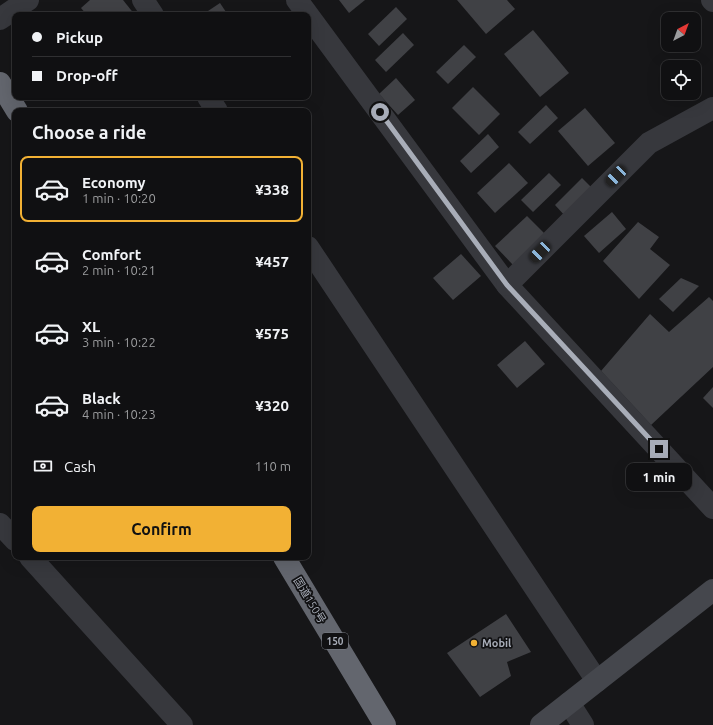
<!DOCTYPE html>
<meta charset="utf-8">
<style>
:root{--surface:#101012;--page:#1e1e20;--text:#f1f3f6;--muted:#9c9d9f;--line:#303032;--accent:#f2b134}
body{margin:0;font-family:Ubuntu,"Noto Sans JP",sans-serif;background:var(--page);color:var(--text);height:100vh;display:flex;flex-direction:column;font-size:15px;white-space:nowrap}
*{box-sizing:border-box;margin:0}
p{font-size:13px;color:var(--muted)}
.icon{flex:none;width:22px;height:22px;fill:none;stroke:currentColor;stroke-width:2;stroke-linecap:round;stroke-linejoin:round}
.map{position:relative;flex:1;overflow:hidden}
.drawer{position:absolute;left:12px;top:108px;width:299px;height:452px;display:flex;flex-direction:column;background:var(--surface);border-radius:8px;box-shadow:0 4px 16px #0002,0 0 0 1px var(--line)}
.drawer>*{flex:none}
.guide{position:absolute;left:12px;top:12px;width:299px;height:88px;border-radius:8px;box-shadow:0 4px 16px #0002,0 0 0 1px var(--line);display:grid;align-content:center;height:88px;padding:0 20px;background:var(--surface)}
.needle{width:26px;rotate:41deg}
.fabs{position:absolute;left:661px;top:12px;display:grid;gap:8px}
.fabs a{display:grid;place-items:center;width:40px;height:40px;border-radius:8px;background:var(--surface);box-shadow:0 4px 16px #0002,0 0 0 1px var(--line);font-size:20px}
.end{position:absolute;width:18px;height:18px;margin:-9px;border:5px solid #a8adb8;background:#111;box-shadow:0 0 0 2px #111}
.from{border-radius:50%}
.bubble{position:absolute;height:28px;border-radius:8px;background:var(--surface);box-shadow:0 4px 16px #0002,0 0 0 1px var(--line);font-size:13px;font-weight:700;line-height:28px;text-align:center}
.car{position:absolute;width:12px;height:24px;margin:-12px -6px;border-radius:5px;box-shadow:0 0 3px 1px #0007;background:linear-gradient(#222 24%,#8ab4d8 0 40%,#222 0 76%,#8ab4d8 0 86%,#222 0)}
.guide b{display:flex;align-items:center;gap:14px;height:38px;font-size:15px}
.guide b+b{border-top:1px solid var(--line)}
.guide i{width:10px;height:10px;background:var(--text)}
ul{padding:0;list-style:none}
li{display:flex;align-items:center;gap:12px;height:66px;margin:0 8px 6px;padding:0 12px;border:2px solid transparent;border-radius:8px}
li div{flex:1}
li b{display:block;font-size:15px}
li em{font-style:normal;font-weight:700}
li.active{border-color:var(--accent)}
li>.icon{width:36px;height:36px;stroke-width:1.5}
h2{padding:0 20px;font-size:18px;line-height:48px}
.pay{display:flex;align-items:center;gap:10px;height:44px;padding:0 20px;font-size:15px}
.pay p{margin-inline-start:auto}
.cta{display:flex;gap:8px;margin-top:auto;padding:8px 20px}
.cta a{flex:1;height:46px;border-radius:8px;background:var(--accent);color:#111;font-size:16px;font-weight:700;line-height:46px;text-align:center}
.map>svg:first-child{display:block}
.building{fill:#404145}
.lines{fill:none;stroke-linecap:round;stroke-linejoin:round}
.street{stroke:#37383d;stroke-width:22}
.secondary{stroke:#45474d;stroke-width:22}
.highway{stroke:#63666e;stroke-width:22}
.route{stroke:#a8adb8;stroke-width:5}
.poi-dot{fill:#f2b134;stroke:#111113;stroke-width:1.5}
.labels{text-anchor:middle;dominant-baseline:central;stroke-width:3.5;stroke-linejoin:round;paint-order:stroke}
.shield{fill:#111113;stroke:#7b7e86;stroke-width:1}
.shield-label{font-size:10px;font-weight:bold;fill:#a8adb8}
.street-label{font-size:11px;fill:#a8adb8;stroke:#111113}
.poi-label{font-size:11px;font-weight:bold;fill:#a8adb8;stroke:#111113;text-anchor:start}
</style>
<div class="map">
<svg width="713" height="725" viewBox="0 0 713 725">
<rect width="100%" height="100%" fill="#161618"/>
<g class="building">
<path d="M90,0H123L135,15H87L81,8Z"/>
<path d="M339,0H365L349,13Z"/>
<path d="M457,0H507L515,9L486,34Z"/>
<path d="M220,3L228,15H202Z"/>
<path d="M396,7L407,19L379,46L368,34Z"/>
<path d="M533,30L569,73L540,97L504,54Z"/>
<path d="M403,33L414,45L386,72L375,60Z"/>
<path d="M464,45L476,57L448,84L436,72Z"/>
<path d="M396,78L415,100L398,115L379,94Z"/>
<path d="M473,87L500,114L479,135L452,108Z"/>
<path d="M546,105L558,118L530,144L518,132Z"/>
<path d="M585,108L615,143L588,166L558,131Z"/>
<path d="M488,134L499,147L471,173L460,161Z"/>
<path d="M509,163L528,183L495,213L477,193Z"/>
<path d="M549,173L561,185L533,212L521,200Z"/>
<path d="M582,178L594,190L566,217L555,205Z"/>
<path d="M612,212L626,229L599,253L584,236Z"/>
<path d="M527,216L546,235L514,266L495,246Z"/>
<path d="M638,222L659,237L650,249L670,265L639,299L603,261Z"/>
<path d="M461,254L481,276L453,300L433,278Z"/>
<path d="M681,278L699,286L673,312L659,299Z"/>
<path d="M709,297L713,301V367L651,425L601,371L650,314L669,332Z"/>
<path d="M525,341L545,364L517,388L497,365Z"/>
<path d="M713,387V408L703,398Z"/>
<path d="M506,614L531,652L507,662L511,676L480,697L447,653Z"/>
</g>
<g class="lines">
<g class="street">
<path d="M143,0L153,15"/>
<path d="M297,0L507,285L713,508"/>
<path d="M712,0L713,1"/>
<path d="M0,19L28,0"/>
<path d="M208,97L217,111"/>
<path d="M308,247L597,681"/>
<path d="M507,285L649,143L713,108"/>
<path d="M0,524L15,540"/>
<path d="M30,557L182,725"/>
<path d="M569,703L583,725"/>
</g>
<path class="secondary" d="M541,725L713,590"/>
<g class="highway">
<path d="M0,83L17,111"/>
<path d="M284,557L385,725"/>
</g>
</g>
<g class="lines">
<path class="route" d="M380,112L507,285L659,449"/>
</g>
<circle class="poi-dot" cx="474" cy="643" r="4"/>
<g class="labels">
<rect class="shield" x="322" y="633" width="26" height="16" rx="3"/>
<g class="shield-label">
<text x="335" y="641">150</text>
</g>
<g class="street-label">
<text transform="translate(310 600) rotate(59)">国道150号</text>
</g>
<g class="poi-label">
<text x="482" y="643">Mobil</text>
</g>
</g>
</svg>
<div class="fabs">
<a><svg class="needle" viewBox="-14 -14 28 28"><path d="M0-13l5 13h-10z" fill="#e53935"/><path d="M0 13l5-13h-10z" fill="#9c9d9f"/></svg></a>
<a><svg class="icon" aria-label="locate" viewBox="0 0 24 24"><circle cx="12" cy="12" r="6"/><path d="M12 2v4M12 18v4M2 12h4M18 12h4"/></svg></a>
</div>
<i class="end from" style="left:380px;top:112px"></i>
<i class="end" style="left:659px;top:449px"></i>
<div class="bubble" style="left:626px;top:463px;width:66px">1 min</div>
<i class="car" style="left:616px;top:176px;rotate:225deg"></i>
<i class="car" style="left:540px;top:252px;rotate:225deg"></i>
<div class="guide">
<b><i class="from"></i>Pickup</b>
<b><i></i>Drop-off</b>
</div>
<section class="drawer">
<h2>Choose a ride</h2>
<ul>
<li class="active"><svg class="icon" aria-label="car" viewBox="0 0 24 24"><path d="M5 17H2v-5l4-1 3-4h7l3 4 3 1v5h-3M9 17h6M6 11h13"/><circle cx="7" cy="17" r="2"/><circle cx="17" cy="17" r="2"/></svg><div><b>Economy</b><p>1 min · 10:20</p></div><em>¥338</em></li>
<li><svg class="icon" aria-label="car" viewBox="0 0 24 24"><path d="M5 17H2v-5l4-1 3-4h7l3 4 3 1v5h-3M9 17h6M6 11h13"/><circle cx="7" cy="17" r="2"/><circle cx="17" cy="17" r="2"/></svg><div><b>Comfort</b><p>2 min · 10:21</p></div><em>¥457</em></li>
<li><svg class="icon" aria-label="car" viewBox="0 0 24 24"><path d="M5 17H2v-5l4-1 3-4h7l3 4 3 1v5h-3M9 17h6M6 11h13"/><circle cx="7" cy="17" r="2"/><circle cx="17" cy="17" r="2"/></svg><div><b>XL</b><p>3 min · 10:22</p></div><em>¥575</em></li>
<li><svg class="icon" aria-label="car" viewBox="0 0 24 24"><path d="M5 17H2v-5l4-1 3-4h7l3 4 3 1v5h-3M9 17h6M6 11h13"/><circle cx="7" cy="17" r="2"/><circle cx="17" cy="17" r="2"/></svg><div><b>Black</b><p>4 min · 10:23</p></div><em>¥320</em></li>
</ul>
<div class="pay"><svg class="icon" aria-label="cash" viewBox="0 0 24 24"><path d="M3 7h18v10H3z"/><circle cx="12" cy="12" r="2"/></svg>Cash<p>110 m</p></div>
<div class="cta"><a>Confirm</a></div>
</section>
</div>
